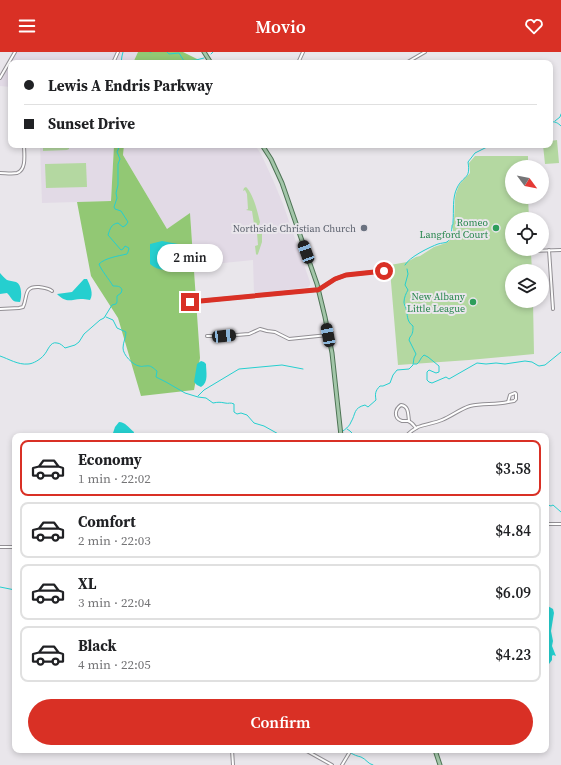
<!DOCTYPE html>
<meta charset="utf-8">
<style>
:root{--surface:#fff;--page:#f2f2f2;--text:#202124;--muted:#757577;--line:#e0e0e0;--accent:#d93025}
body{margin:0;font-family:"Source Serif 4",serif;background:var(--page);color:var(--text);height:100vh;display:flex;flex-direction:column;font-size:15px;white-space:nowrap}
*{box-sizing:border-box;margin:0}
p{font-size:13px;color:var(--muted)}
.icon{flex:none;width:22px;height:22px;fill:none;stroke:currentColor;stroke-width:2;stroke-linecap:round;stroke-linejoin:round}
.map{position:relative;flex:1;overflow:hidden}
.details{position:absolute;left:12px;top:381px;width:537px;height:320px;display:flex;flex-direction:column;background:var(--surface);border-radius:8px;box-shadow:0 2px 6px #0003}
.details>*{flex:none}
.top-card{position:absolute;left:8px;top:8px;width:545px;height:88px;border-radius:8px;box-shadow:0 2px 6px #0003;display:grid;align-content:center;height:88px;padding:0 16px;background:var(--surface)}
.needle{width:26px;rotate:122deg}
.controls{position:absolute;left:505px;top:108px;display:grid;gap:8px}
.controls a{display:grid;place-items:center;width:44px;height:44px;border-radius:50%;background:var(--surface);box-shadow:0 2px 6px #0003;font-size:20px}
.end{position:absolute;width:18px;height:18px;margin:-9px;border:5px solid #d93025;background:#fff;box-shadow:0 0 0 2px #fff}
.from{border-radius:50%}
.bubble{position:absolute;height:28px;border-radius:14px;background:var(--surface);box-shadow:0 2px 6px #0003;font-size:13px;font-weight:600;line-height:28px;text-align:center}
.car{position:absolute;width:12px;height:24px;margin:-12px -6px;border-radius:5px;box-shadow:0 0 3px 1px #0007;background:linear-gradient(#222 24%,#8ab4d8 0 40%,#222 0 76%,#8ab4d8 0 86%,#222 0)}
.top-card b{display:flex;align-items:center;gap:14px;height:38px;font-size:15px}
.top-card b+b{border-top:1px solid var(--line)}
.top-card i{width:10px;height:10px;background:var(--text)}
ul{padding:7px 0 0;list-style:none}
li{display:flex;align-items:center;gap:12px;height:56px;margin:0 8px 6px;padding:0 8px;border:2px solid var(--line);border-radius:8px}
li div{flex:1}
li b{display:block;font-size:15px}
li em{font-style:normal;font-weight:600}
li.on{border-color:var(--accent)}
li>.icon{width:36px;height:36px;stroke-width:1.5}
.primary-button{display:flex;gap:8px;margin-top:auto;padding:8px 16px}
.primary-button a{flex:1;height:46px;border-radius:24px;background:var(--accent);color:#fff;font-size:16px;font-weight:600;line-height:46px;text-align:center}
header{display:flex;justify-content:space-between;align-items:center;height:52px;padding:0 16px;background:var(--accent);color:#fff;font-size:18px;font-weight:600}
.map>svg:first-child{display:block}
.built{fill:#e2dae6}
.green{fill:#b4d8a1}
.forest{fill:#92c874}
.water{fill:#25cfcf}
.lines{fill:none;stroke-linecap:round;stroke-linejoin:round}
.stream{stroke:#25cfcf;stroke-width:1}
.minor-casing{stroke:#928f94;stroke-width:4}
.primary-casing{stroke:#4d7354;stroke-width:5}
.minor{stroke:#fff;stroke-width:2}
.primary{stroke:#a3c6a9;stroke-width:3}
.route{stroke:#d93025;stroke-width:5}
.worship-dot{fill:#6b7280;stroke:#e9e6eb;stroke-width:1.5}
.leisure-dot{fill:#2e9e5b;stroke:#e9e6eb;stroke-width:1.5}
.labels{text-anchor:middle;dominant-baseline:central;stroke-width:4;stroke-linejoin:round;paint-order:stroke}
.leisure-label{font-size:10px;fill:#27864d;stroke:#e9e6eb;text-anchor:end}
.worship-label{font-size:10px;fill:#5b616d;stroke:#e9e6eb;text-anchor:end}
</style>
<header><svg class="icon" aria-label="menu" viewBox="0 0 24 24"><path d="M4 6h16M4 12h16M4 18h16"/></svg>Movio<svg class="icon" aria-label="heart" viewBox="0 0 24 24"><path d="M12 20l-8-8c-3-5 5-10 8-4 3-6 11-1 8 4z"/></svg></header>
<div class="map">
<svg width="561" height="713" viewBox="0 0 561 713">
<rect width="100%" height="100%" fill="#e9e6eb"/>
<g class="built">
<path d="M13,0H138L133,11H11V35L0,34V23Z"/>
<path d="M40,93H114L111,149L42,151Z"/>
<path d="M124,93H255L261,102L273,128L283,152L310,230V233L308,235L254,242L253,208L194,214L190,162L167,177L123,103Z"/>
</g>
<g class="green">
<path d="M557,88L559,111L545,112L543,93H550V89Z"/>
<path d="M43,93H69V97L67,98L43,99Z"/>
<path d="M475,104H528V115H512V145H528L529,167H512V197H529L530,201H531L532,219H512V249H533L534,302L469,308L398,313L391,230L390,213L407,210L416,205L420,204L434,195L446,191L449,189L453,181V177L452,175C457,162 452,148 458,136C460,130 466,126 470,121V118L469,111Z"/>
<path d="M86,111L87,135L46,136L45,112Z"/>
<path d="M244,136L246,135C253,141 258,161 260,170L259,173H256L254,172L252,159L246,158L248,157L247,142L245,138L243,139Z"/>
<path d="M260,177L262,180V190L258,202L257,203L256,202L255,194L258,193L257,181H255L254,180L255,178Z"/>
</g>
<g class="forest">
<path d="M138,0H183L201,9V11H133Z"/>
<path d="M114,93H124L123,103L167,177L190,161L200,306L194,338L141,344L118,266L91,224L77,150L111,149Z"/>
</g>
<g class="water">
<path d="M162,189L178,192V208L175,210L174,218C165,218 158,219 150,212V192Z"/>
<path d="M0,221C2,223 4,226 7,228C9,229 13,229 16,230C22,232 22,245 20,250C11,250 13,247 7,241L0,242Z"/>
<path d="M84,227H87C90,233 94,242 90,248C88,248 86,247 83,247C72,246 68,253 57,242L72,240Z"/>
<path d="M201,309L204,310L206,312C206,320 209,330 201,335L197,333L194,330L197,312Z"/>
<path d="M119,370C125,370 129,376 134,380L133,384H112L115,375Z"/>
<path d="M546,553L553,557L554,561L551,579L553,589L552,594L556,604L553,603L552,604V608L549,612L547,611L549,600L546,595Z"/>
</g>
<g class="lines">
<g class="stream">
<path d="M150,0H151"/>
<path d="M167,0L169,2L179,1L184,9L196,8L204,6"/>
<path d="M211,2L213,0"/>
<path d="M121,11L122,4L123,0"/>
<path d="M555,69L560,65L561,62"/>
<path d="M550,70C555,69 558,71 561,74"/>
<path d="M405,213C409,205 430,195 438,192C441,191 445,191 447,190C452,186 451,181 452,175C452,170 453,176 453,170C454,159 452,146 457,136C463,123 471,128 468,110L475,101L491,93"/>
<path d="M106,265L113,268L117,276L126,280C126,286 123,290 123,296C123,303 133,313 139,314C144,315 141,314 146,314C151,313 153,316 157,319L156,325L166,330L185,341L198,345L206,346L213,351C218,350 220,350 225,351C229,352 230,350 234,352V360L237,362L241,361L247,363L254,371L264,374L282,384"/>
<path d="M0,304C9,307 18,313 28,312C33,312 41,307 44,303C48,299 50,289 57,291C60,291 63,294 65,296L75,293L79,290L84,282L100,268L104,266L112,253L116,252L117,250V244L121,241L122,238C121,234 117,234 113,234C109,227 101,218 99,212C105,206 118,204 127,202L128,200L129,196L125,194L123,197L121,198L108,183C110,177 111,172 118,171L123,175L126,173L128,170L121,159L115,157L114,155L117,146L116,141L118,133V112L120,107L117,100L120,93"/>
<path d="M414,312H417C420,310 420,306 424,303L428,305L439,314V320L436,321L429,318L427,320V328L429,330L432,331L446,325L449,327L477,311L486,312L496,311L505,312L525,309L532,310L537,313L539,314L545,313L561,300"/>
<path d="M198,344L204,338L239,317L282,313L303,317"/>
<path d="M347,377L350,379L355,384"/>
<path d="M336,384C341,380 349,376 351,370C356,362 353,356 365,353L368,355L376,348C375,342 375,339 380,334H383L390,331L393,323L397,318L409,317L413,313L414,306L416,302L409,288L410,285C413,282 413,278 413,274C406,269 408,263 406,256C405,254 404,252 404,250C404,246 406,241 408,238L405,233L408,222L407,217"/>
<path d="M546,450L548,453L551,454L553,453L561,460"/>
<path d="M0,535L15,538"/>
<path d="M345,698L347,699"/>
<path d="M351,701C354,703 357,704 361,705C366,707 368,712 373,713"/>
</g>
<g class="minor-casing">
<g id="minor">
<path d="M113,11L118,0"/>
<path d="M298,11L303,0"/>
<path d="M406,11L425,0"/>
<path d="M0,26L15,0"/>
<path d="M0,121C5,121 12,122 17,121C27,118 24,101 24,93"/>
<path d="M549,198L553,257"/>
<path d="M531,199L561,198"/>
<path d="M190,250L315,238H318L335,227L346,223L392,218"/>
<path d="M0,257L19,256L23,255C28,245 23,234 39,235C44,236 48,236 52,239"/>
<path d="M207,284H224L249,282L260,277L267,279L275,280L289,287L328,283"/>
<path d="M515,341L516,342V347L514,349L508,350L510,343Z"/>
<path d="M409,369C408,362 409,354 401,353C395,357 393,366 402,369C404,369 406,369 408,369C412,370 414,374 416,376"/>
<path d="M406,384C410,380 414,377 418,375C426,372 435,371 442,368C452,364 460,357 470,354C483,351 495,353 508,350"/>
<path d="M546,472H561"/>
<path d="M0,495H15"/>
<path d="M232,698L233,713"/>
<path d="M305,698L332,713"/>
<path d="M342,713L351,698"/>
</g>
</g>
<g class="primary-casing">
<g id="primary">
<path d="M204,0L211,11"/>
<path d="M262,93L271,107L282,131L317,232L325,265L332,301L341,384"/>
<path d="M435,698L440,713"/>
</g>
</g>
<use href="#minor" class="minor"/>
<use href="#primary" class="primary"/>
</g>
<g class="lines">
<path class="route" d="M190,250L315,238H318L335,227L346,223L384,219"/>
</g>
<circle class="worship-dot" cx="364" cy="176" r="4"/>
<g class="leisure-dot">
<circle cx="496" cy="176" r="4"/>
<circle cx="473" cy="250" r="4"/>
</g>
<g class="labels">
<g class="leisure-label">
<text x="488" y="170">Romeo<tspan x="488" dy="12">Langford Court</tspan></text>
<text x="465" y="244">New Albany<tspan x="465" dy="12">Little League</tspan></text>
</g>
<g class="worship-label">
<text x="356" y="176">Northside Christian Church</text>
</g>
</g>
</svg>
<div class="controls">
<a><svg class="needle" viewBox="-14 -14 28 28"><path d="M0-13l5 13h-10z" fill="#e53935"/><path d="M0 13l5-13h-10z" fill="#757577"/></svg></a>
<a><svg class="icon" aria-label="locate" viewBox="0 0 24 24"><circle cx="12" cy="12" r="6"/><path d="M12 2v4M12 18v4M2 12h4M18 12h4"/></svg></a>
<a><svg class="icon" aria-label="layers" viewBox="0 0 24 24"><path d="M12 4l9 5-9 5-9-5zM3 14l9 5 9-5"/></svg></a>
</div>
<i class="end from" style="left:384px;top:219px"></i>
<i class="end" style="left:190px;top:250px"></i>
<div class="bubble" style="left:157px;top:192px;width:66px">2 min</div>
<i class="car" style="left:306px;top:200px;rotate:340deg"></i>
<i class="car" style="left:328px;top:283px;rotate:349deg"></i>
<i class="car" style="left:224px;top:284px;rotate:84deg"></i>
<div class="top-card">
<b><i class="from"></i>Lewis A Endris Parkway</b>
<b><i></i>Sunset Drive</b>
</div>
<section class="details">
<ul>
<li class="on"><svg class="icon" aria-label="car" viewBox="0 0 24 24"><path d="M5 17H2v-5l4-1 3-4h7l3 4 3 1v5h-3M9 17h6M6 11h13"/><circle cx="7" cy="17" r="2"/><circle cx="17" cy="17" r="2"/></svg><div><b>Economy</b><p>1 min · 22:02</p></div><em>$3.58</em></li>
<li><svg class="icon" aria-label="car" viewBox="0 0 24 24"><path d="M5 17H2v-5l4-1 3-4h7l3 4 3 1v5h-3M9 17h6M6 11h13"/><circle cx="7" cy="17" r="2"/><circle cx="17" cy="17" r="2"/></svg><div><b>Comfort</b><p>2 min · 22:03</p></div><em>$4.84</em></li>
<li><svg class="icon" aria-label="car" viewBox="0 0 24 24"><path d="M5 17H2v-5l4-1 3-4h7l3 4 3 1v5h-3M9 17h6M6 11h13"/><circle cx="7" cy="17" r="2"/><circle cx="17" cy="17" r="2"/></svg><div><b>XL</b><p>3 min · 22:04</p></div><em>$6.09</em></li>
<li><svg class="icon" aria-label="car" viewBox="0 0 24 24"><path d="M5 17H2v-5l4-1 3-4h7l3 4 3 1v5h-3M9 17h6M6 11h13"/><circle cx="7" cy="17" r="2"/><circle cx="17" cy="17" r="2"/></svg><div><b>Black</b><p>4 min · 22:05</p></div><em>$4.23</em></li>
</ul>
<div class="primary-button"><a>Confirm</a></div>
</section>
</div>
